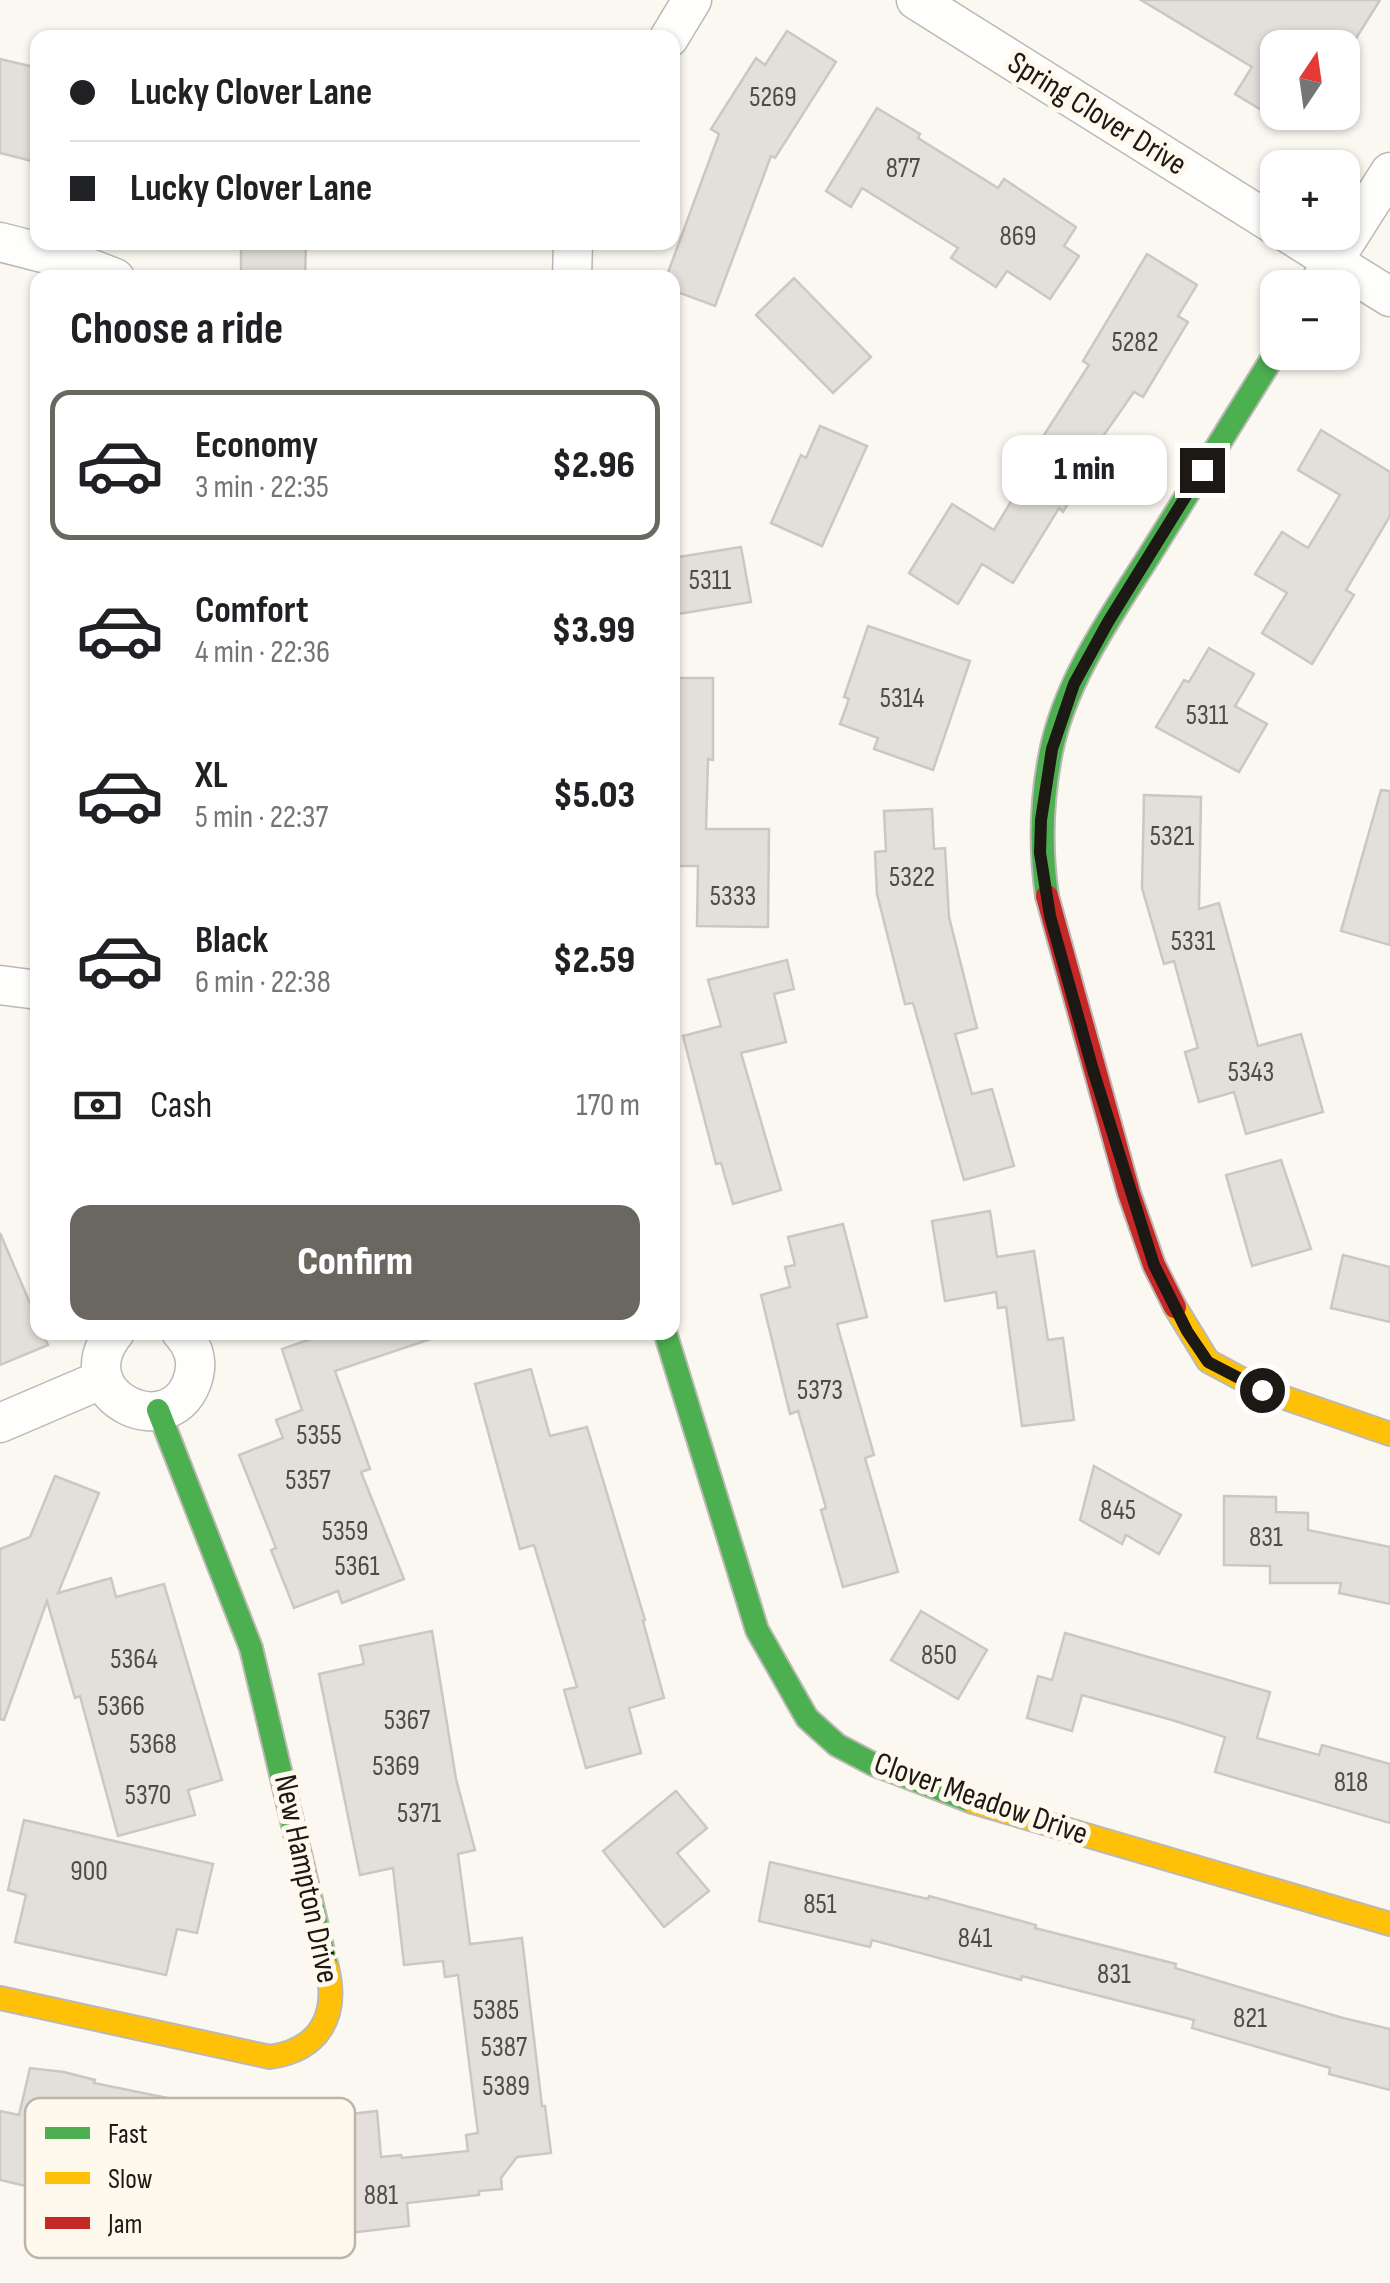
<!DOCTYPE html>
<meta charset="utf-8">
<style>
:root{--surface:#fff;--page:#f2f2f2;--text:#202124;--muted:#757577;--line:#e0e0e0;--accent:#6a6761}
body{margin:0;font-family:"Sofia Sans Condensed",sans-serif;background:var(--page);color:var(--text);height:100vh;display:flex;flex-direction:column;font-size:38px;white-space:nowrap}
*{box-sizing:border-box;margin:0}
p{font-size:32px;color:var(--muted)}
.icon{flex:none;width:55px;height:55px;fill:none;stroke:currentColor;stroke-width:2;stroke-linecap:round;stroke-linejoin:round}
.map{position:relative;flex:1;overflow:hidden}
.sheet{position:absolute;left:30px;top:270px;width:650px;height:1070px;display:flex;flex-direction:column;background:var(--surface);border-radius:20px;box-shadow:0 2px 8px #0004}
.sheet>*{flex:none}
.hud{position:absolute;left:30px;top:30px;width:650px;height:220px;border-radius:20px;box-shadow:0 2px 8px #0004;display:grid;align-content:center;height:220px;padding:0 40px;background:var(--surface)}
.needle{width:65px;rotate:13deg}
.buttons{position:absolute;left:1260px;top:30px;display:grid;gap:20px}
.buttons a{display:grid;place-items:center;width:100px;height:100px;border-radius:20px;background:var(--surface);box-shadow:0 2px 8px #0004;font-size:50px}
.end{position:absolute;width:45px;height:45px;margin:-22px;border:12px solid #1c1914;background:#fff;box-shadow:0 0 0 5px #fff}
.from{border-radius:50%}
.bubble{position:absolute;height:70px;border-radius:20px;background:var(--surface);box-shadow:0 2px 8px #0004;font-size:32px;font-weight:800;line-height:70px;text-align:center}
.hud b{display:flex;align-items:center;gap:35px;height:95px;font-size:38px}
.hud b+b{border-top:2px solid var(--line)}
.hud i{width:25px;height:25px;background:var(--text)}
ul{padding:0;list-style:none}
li{display:flex;align-items:center;gap:30px;height:150px;margin:0 20px 15px;padding:0 20px;border:5px solid transparent;border-radius:20px}
li div{flex:1}
li b{display:block;font-size:38px}
li em{font-style:normal;font-weight:800}
li.on{border-color:var(--accent)}
li>.icon{width:90px;height:90px;stroke-width:1.5}
h2{padding:0 40px;font-size:45px;line-height:120px}
.pay{display:flex;align-items:center;gap:25px;height:110px;padding:0 40px;font-size:38px}
.pay p{margin-inline-start:auto}
.button{display:flex;gap:20px;margin-top:auto;padding:20px 40px}
.button a{flex:1;height:115px;border-radius:20px;background:var(--accent);color:#fff;font-size:40px;font-weight:800;line-height:115px;text-align:center}
.map>svg:first-child{display:block}
.building{fill:#e3dfda;stroke:#cbc7c2;stroke-width:2.5}
.lines{fill:none;stroke-linecap:round;stroke-linejoin:round}
.street-casing{stroke:#bcb9b4;stroke-width:41}
.fast-casing{stroke:#bcb9b4;stroke-width:26}
.slow-casing{stroke:#bcb9b4;stroke-width:26}
.jam-casing{stroke:#bcb9b4;stroke-width:26}
.street{stroke:#fefefd;stroke-width:38}
.fast{stroke:#4caf50;stroke-width:22}
.slow{stroke:#ffc107;stroke-width:22}
.jam{stroke:#c62828;stroke-width:22}
.route{stroke:#1c1914;stroke-width:12}
.labels{text-anchor:middle;dominant-baseline:central;stroke-width:10;stroke-linejoin:round;paint-order:stroke}
.number-label{font-size:28px;fill:#4f4c46}
.street-label{font-size:32px;fill:#1c1914;stroke:#fff8ed}
.key{fill:#fff8ed;stroke:#bbb5ac;stroke-width:2.5}
.key-label{font-size:28px;fill:#1c1914}
</style>
<div class="map">
<svg width="1390" height="2283" viewBox="0 0 1390 2283">
<rect width="100%" height="100%" fill="#fbf7f1"/>
<g class="building">
<path d="M1141,0H1380L1350,48H1278V120L1235,94L1252,67Z"/>
<path d="M787,31L836,62L775,158L771,156L715,306L672,290V278H666L719,134L711,129L756,58L765,65Z"/>
<path d="M0,59L38,68V139L32,161L0,153Z"/>
<path d="M877,108L920,134L918,138L998,188L1004,179L1076,227L1064,246L1079,256L1050,299L1007,271L996,287L951,258L958,248L862,188L851,207L826,191Z"/>
<path d="M241,242H306L305,278H241Z"/>
<path d="M1147,254L1197,285L1178,316L1188,322L1143,397L1134,392L1087,459L1092,463L1063,512L1059,508L1013,583L982,564L958,604L909,573L952,504L994,530L1025,478L1019,474L1089,365L1083,361Z"/>
<path d="M794,278L871,357L833,393L756,315Z"/>
<path d="M820,426L867,446L822,546L771,523L801,455L806,458Z"/>
<path d="M1321,430L1390,472V516L1346,590L1354,595L1312,664L1262,633L1287,593L1255,574L1282,532L1308,548L1340,495L1298,470Z"/>
<path d="M741,547L751,602L672,615V558Z"/>
<path d="M868,626L970,661L933,770L874,749L878,738L840,724L849,699L844,697Z"/>
<path d="M1209,648L1254,674L1235,706L1267,724L1239,772L1156,727L1184,680L1189,682Z"/>
<path d="M672,678H713V760L708,759L706,829H769L768,927L697,926L698,866H672Z"/>
<path d="M1381,790L1390,791V945L1341,931Z"/>
<path d="M1144,795L1201,797L1199,909L1219,903L1258,1046L1301,1034L1323,1112L1246,1134L1234,1092L1199,1102L1185,1052L1198,1048L1174,961L1164,964L1142,888Z"/>
<path d="M932,809L934,849L945,848L949,917L977,1028L955,1034L972,1094L992,1089L1014,1166L964,1180L913,1003L905,1004L877,894L875,852L886,851L884,811Z"/>
<path d="M787,960L794,989L774,994L786,1042L741,1053L781,1190L733,1204L721,1163L716,1164L683,1036L721,1026L708,980Z"/>
<path d="M1281,1160L1311,1249L1252,1266L1226,1175Z"/>
<path d="M990,1211L997,1257L1034,1251L1048,1340L1063,1338L1074,1420L1022,1426L1006,1307L998,1308L996,1292L945,1301L932,1221Z"/>
<path d="M843,1224L867,1317L837,1324L874,1455L865,1458L898,1572L843,1587L821,1510L826,1508L798,1411L790,1414L761,1295L790,1287L785,1267L795,1265L788,1237Z"/>
<path d="M0,1233L38,1322V1332H42L48,1345L0,1365Z"/>
<path d="M1343,1255L1390,1267V1322L1331,1308Z"/>
<path d="M331,1332H433L434,1338L335,1371L370,1469L361,1472L404,1579L342,1603L338,1591L294,1608L271,1550L276,1548L239,1455L283,1438L276,1420L302,1410L282,1349Z"/>
<path d="M531,1369L550,1436L587,1427L645,1620L643,1621L664,1698L629,1708L641,1753L586,1768L564,1690L577,1687L534,1545L520,1549L475,1384Z"/>
<path d="M1094,1466L1181,1515L1159,1554L1126,1535L1122,1544L1080,1520Z"/>
<path d="M55,1476L99,1493L58,1593L111,1578L116,1597L164,1584L222,1780L188,1790L195,1815L118,1836L80,1696L75,1698L47,1601L4,1720L0,1719V1549L30,1537Z"/>
<path d="M1224,1496L1276,1497V1512L1308,1513V1530L1390,1547V1604L1339,1593L1341,1583H1270V1566L1224,1565Z"/>
<path d="M921,1611L987,1650L958,1699L891,1660Z"/>
<path d="M432,1631L456,1779L475,1850L458,1854L470,1944L522,1938L542,2106H545L551,2153L517,2157L501,2178L502,2189L479,2191V2195L407,2203L409,2226L332,2235L318,2229L302,2238H257L258,2248L224,2251L222,2236L148,2219L149,2214L105,2207L103,2204L0,2180V2111L19,2115L30,2068L64,2072L95,2080L94,2083L192,2103L186,2133L377,2111L381,2157L401,2155L402,2158L468,2151L466,2135L478,2133L458,1975L445,1977L443,1961L404,1965L393,1868L360,1875L319,1674L364,1664L360,1646Z"/>
<path d="M1065,1633L1270,1692L1257,1738L1319,1755L1322,1745L1390,1764V1823L1215,1772L1225,1737L1172,1720L1082,1695L1072,1731L1027,1718L1038,1676L1052,1680Z"/>
<path d="M676,1791L707,1828L677,1853L709,1891L664,1927L603,1851Z"/>
<path d="M24,1820L213,1864L197,1933L177,1929L166,1975L15,1942L26,1895L8,1890Z"/>
<path d="M770,1862L928,1899L929,1896L1036,1925L1035,1928L1176,1964L1175,1968L1343,2018L1390,2029V2090L1329,2074L1330,2068L1192,2028L1194,2020L1022,1976L1021,1980L872,1940L870,1947L759,1921Z"/>
</g>
<g class="lines">
<g class="street-casing">
<g id="street">
<path d="M916,0L1278,227"/>
<path d="M669,38L692,0"/>
<path d="M1286,232L1390,297"/>
<path d="M0,242L66,259L115,278"/>
<path d="M572,278L573,242"/>
<path d="M1316,288L1390,172"/>
<path d="M0,985L38,990"/>
<path d="M115,1332C62,1397 176,1449 194,1375C198,1359 192,1344 181,1332"/>
<path d="M0,1423L103,1379"/>
</g>
</g>
<g class="fast-casing">
<g id="fast">
<path d="M1047,896C1040,847 1041,801 1051,752C1065,681 1111,616 1149,556C1192,487 1235,418 1278,349"/>
<path d="M665,1332L757,1630L807,1718L837,1745L873,1764L973,1802"/>
<path d="M158,1410L251,1648L327,1968"/>
</g>
</g>
<g class="slow-casing">
<g id="slow">
<path d="M1175,1307L1208,1361L1262,1390L1390,1434"/>
<path d="M973,1802L1390,1924"/>
<path d="M0,1998L270,2057C319,2050 339,2016 327,1968"/>
</g>
</g>
<g class="jam-casing">
<path id="jam" d="M1047,896L1129,1193L1154,1265L1175,1307"/>
</g>
<use href="#street" class="street"/>
<use href="#fast" class="fast"/>
<use href="#slow" class="slow"/>
<use href="#jam" class="jam"/>
</g>
<g class="lines">
<path class="route" d="M1202,470L1108,622L1074,684L1052,749L1041,820L1040,853L1050,916L1093,1070L1154,1265L1187,1331L1208,1362L1262,1390"/>
</g>
<g class="labels">
<g class="number-label">
<text x="773" y="97">5269</text>
<text x="903" y="168">877</text>
<text x="1018" y="236">869</text>
<text x="1135" y="342">5282</text>
<text x="710" y="580">5311</text>
<text x="902" y="698">5314</text>
<text x="1207" y="715">5311</text>
<text x="1172" y="836">5321</text>
<text x="912" y="877">5322</text>
<text x="733" y="896">5333</text>
<text x="1193" y="941">5331</text>
<text x="1251" y="1072">5343</text>
<text x="820" y="1390">5373</text>
<text x="319" y="1435">5355</text>
<text x="308" y="1480">5357</text>
<text x="1118" y="1510">845</text>
<text x="345" y="1531">5359</text>
<text x="1266" y="1537">831</text>
<text x="357" y="1566">5361</text>
<text x="939" y="1655">850</text>
<text x="134" y="1659">5364</text>
<text x="121" y="1706">5366</text>
<text x="407" y="1720">5367</text>
<text x="153" y="1744">5368</text>
<text x="396" y="1766">5369</text>
<text x="1351" y="1782">818</text>
<text x="148" y="1795">5370</text>
<text x="419" y="1813">5371</text>
<text x="89" y="1871">900</text>
<text x="820" y="1904">851</text>
<text x="975" y="1938">841</text>
<text x="1114" y="1974">831</text>
<text x="496" y="2010">5385</text>
<text x="1250" y="2018">821</text>
<text x="504" y="2047">5387</text>
<text x="506" y="2086">5389</text>
<text x="381" y="2195">881</text>
</g>
<g class="street-label">
<text transform="translate(1097 114) rotate(32)">Spring Clover Drive</text>
<text transform="translate(981 1799) rotate(19)">Clover Meadow Drive</text>
<text transform="translate(306 1879) rotate(78)">New Hampton Drive</text>
</g>
</g>
<rect x="25" y="2098" width="330" height="160" rx="15" class="key"/>
<rect x="45" y="2127" width="45" height="12" fill="#4caf50"/>
<rect x="45" y="2172" width="45" height="12" fill="#ffc107"/>
<rect x="45" y="2217" width="45" height="12" fill="#c62828"/>
<g class="key-label">
<text x="108" y="2143">Fast</text>
<text x="108" y="2188">Slow</text>
<text x="108" y="2233">Jam</text>
</g>
</svg>
<div class="buttons">
<a><svg class="needle" viewBox="-14 -14 28 28"><path d="M0-13l5 13h-10z" fill="#e53935"/><path d="M0 13l5-13h-10z" fill="#757577"/></svg></a>
<a>+</a>
<a>−</a>
</div>
<i class="end from" style="left:1262px;top:1390px"></i>
<i class="end" style="left:1202px;top:470px"></i>
<div class="bubble" style="left:1002px;top:435px;width:165px">1 min</div>
<div class="hud">
<b><i class="from"></i>Lucky Clover Lane</b>
<b><i></i>Lucky Clover Lane</b>
</div>
<section class="sheet">
<h2>Choose a ride</h2>
<ul>
<li class="on"><svg class="icon" aria-label="car" viewBox="0 0 24 24"><path d="M5 17H2v-5l4-1 3-4h7l3 4 3 1v5h-3M9 17h6M6 11h13"/><circle cx="7" cy="17" r="2"/><circle cx="17" cy="17" r="2"/></svg><div><b>Economy</b><p>3 min · 22:35</p></div><em>$2.96</em></li>
<li><svg class="icon" aria-label="car" viewBox="0 0 24 24"><path d="M5 17H2v-5l4-1 3-4h7l3 4 3 1v5h-3M9 17h6M6 11h13"/><circle cx="7" cy="17" r="2"/><circle cx="17" cy="17" r="2"/></svg><div><b>Comfort</b><p>4 min · 22:36</p></div><em>$3.99</em></li>
<li><svg class="icon" aria-label="car" viewBox="0 0 24 24"><path d="M5 17H2v-5l4-1 3-4h7l3 4 3 1v5h-3M9 17h6M6 11h13"/><circle cx="7" cy="17" r="2"/><circle cx="17" cy="17" r="2"/></svg><div><b>XL</b><p>5 min · 22:37</p></div><em>$5.03</em></li>
<li><svg class="icon" aria-label="car" viewBox="0 0 24 24"><path d="M5 17H2v-5l4-1 3-4h7l3 4 3 1v5h-3M9 17h6M6 11h13"/><circle cx="7" cy="17" r="2"/><circle cx="17" cy="17" r="2"/></svg><div><b>Black</b><p>6 min · 22:38</p></div><em>$2.59</em></li>
</ul>
<div class="pay"><svg class="icon" aria-label="cash" viewBox="0 0 24 24"><path d="M3 7h18v10H3z"/><circle cx="12" cy="12" r="2"/></svg>Cash<p>170 m</p></div>
<div class="button"><a>Confirm</a></div>
</section>
</div>
